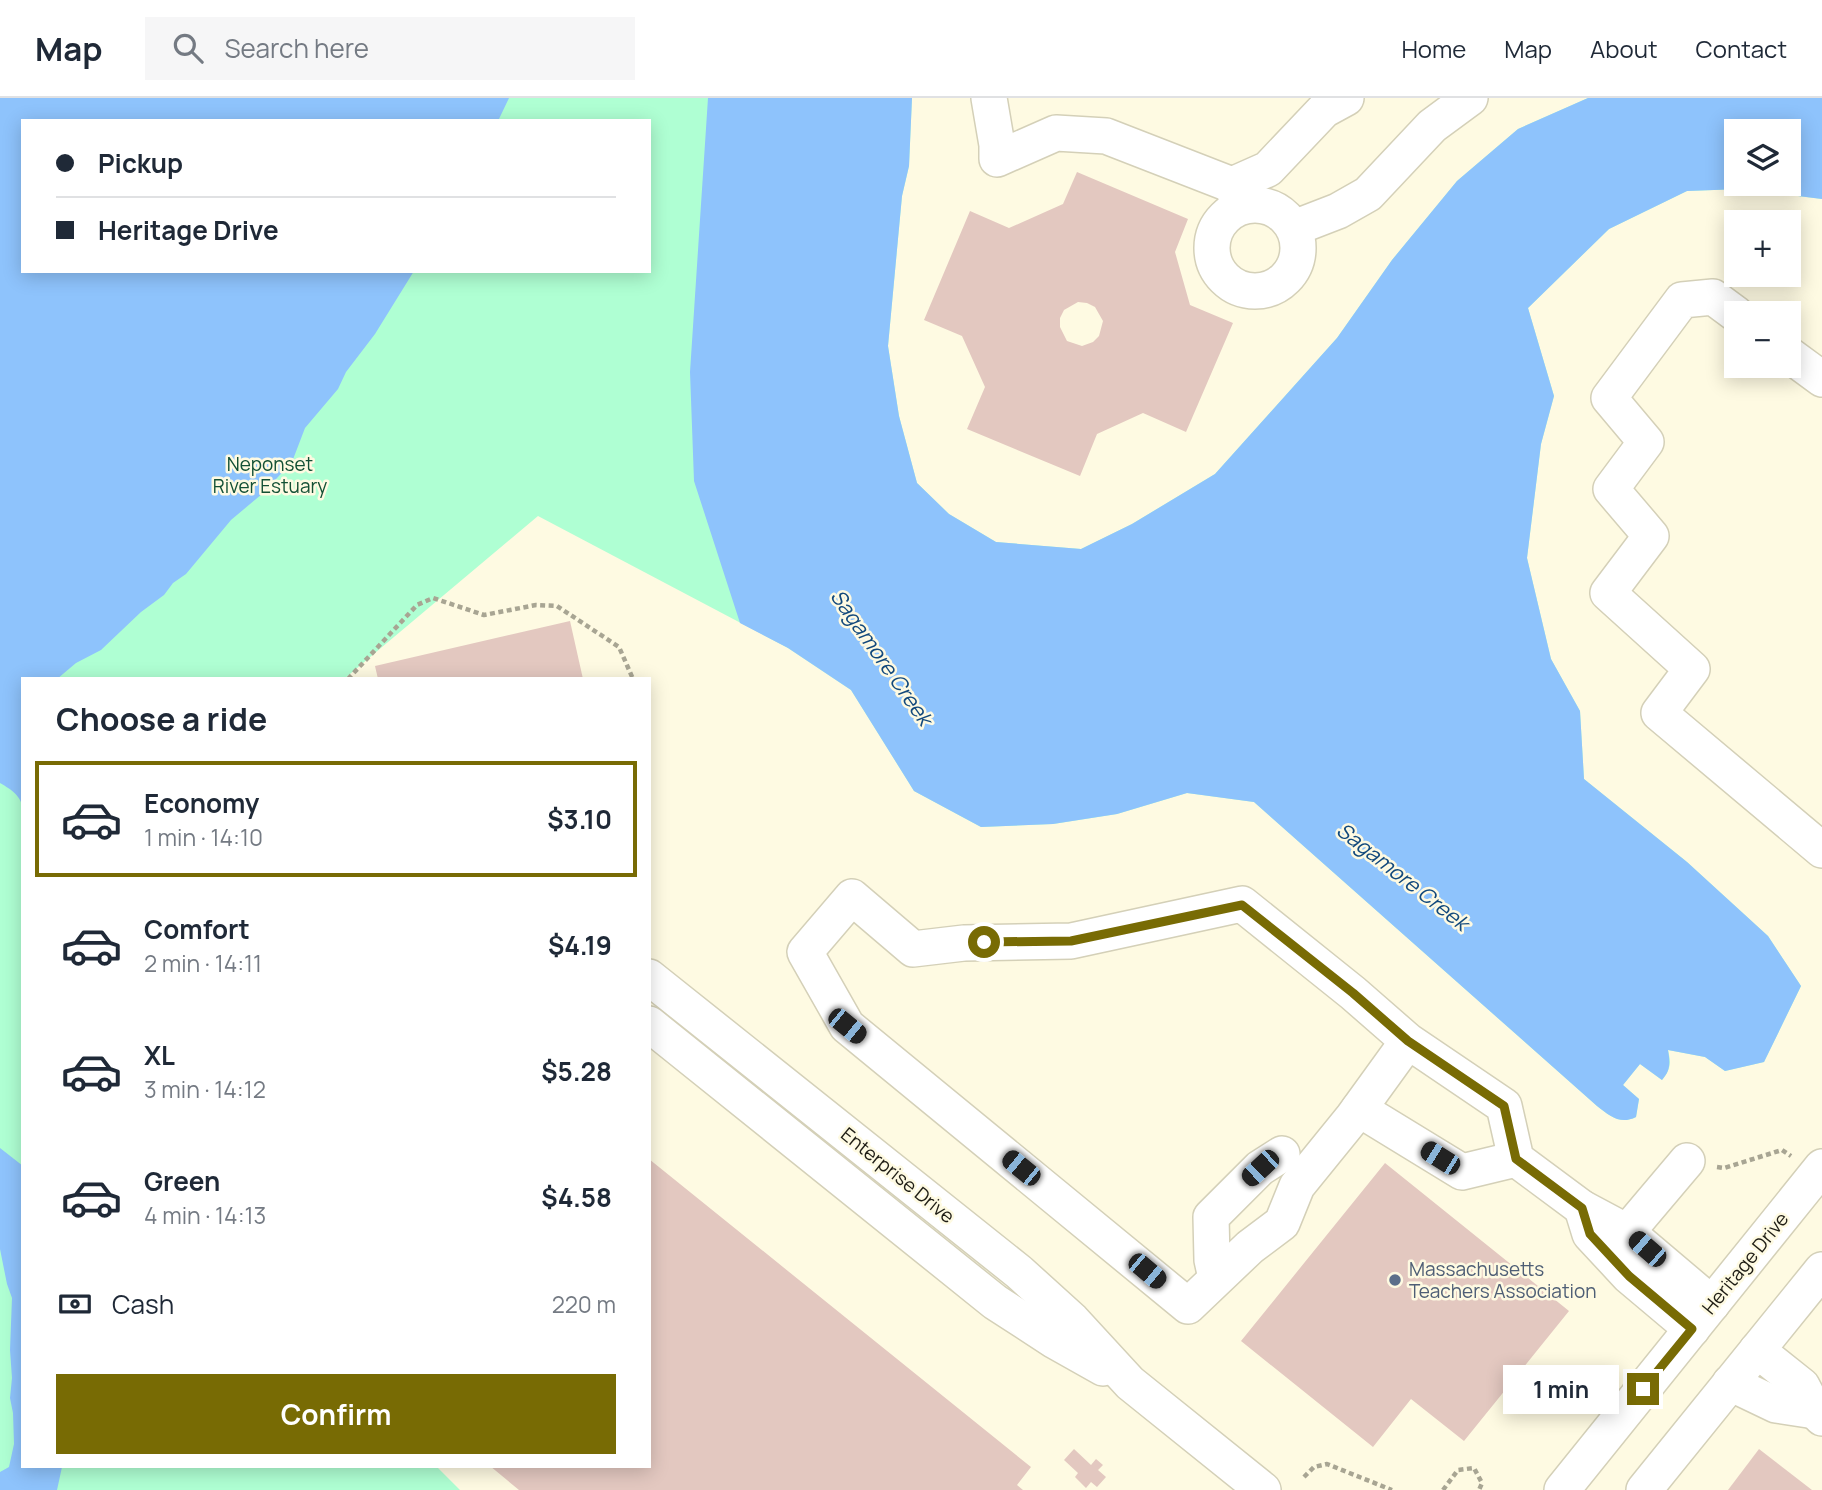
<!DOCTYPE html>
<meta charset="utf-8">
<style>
:root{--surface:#fff;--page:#f6f6f7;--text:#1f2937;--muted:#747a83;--line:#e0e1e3;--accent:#786b04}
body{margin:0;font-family:Manrope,sans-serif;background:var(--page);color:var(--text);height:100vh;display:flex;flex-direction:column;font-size:26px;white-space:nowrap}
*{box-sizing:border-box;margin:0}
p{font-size:23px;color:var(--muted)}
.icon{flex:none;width:38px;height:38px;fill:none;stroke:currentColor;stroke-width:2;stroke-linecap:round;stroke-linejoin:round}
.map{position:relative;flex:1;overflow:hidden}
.side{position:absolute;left:21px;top:579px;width:630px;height:791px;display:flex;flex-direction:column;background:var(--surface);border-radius:0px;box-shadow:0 4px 18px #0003}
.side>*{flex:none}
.guide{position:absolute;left:21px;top:21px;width:630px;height:154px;border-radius:0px;box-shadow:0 4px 18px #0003;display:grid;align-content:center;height:154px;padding:0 35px;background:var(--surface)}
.fabs{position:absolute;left:1724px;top:21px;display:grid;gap:14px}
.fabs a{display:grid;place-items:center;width:77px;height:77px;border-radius:0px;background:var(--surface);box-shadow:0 4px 18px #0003;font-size:35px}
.end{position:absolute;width:32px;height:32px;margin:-16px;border:9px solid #786b04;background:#fff;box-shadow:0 0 0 4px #fff}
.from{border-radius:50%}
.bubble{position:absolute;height:49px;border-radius:0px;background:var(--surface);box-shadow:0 4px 18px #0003;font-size:23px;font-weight:700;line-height:49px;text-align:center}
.car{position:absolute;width:21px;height:42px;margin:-21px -10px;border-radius:9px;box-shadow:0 0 5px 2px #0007;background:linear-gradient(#222 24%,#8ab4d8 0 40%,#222 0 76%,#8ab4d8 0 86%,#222 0)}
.guide b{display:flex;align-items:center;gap:24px;height:66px;font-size:26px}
.guide b+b{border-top:2px solid var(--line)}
.guide i{width:18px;height:18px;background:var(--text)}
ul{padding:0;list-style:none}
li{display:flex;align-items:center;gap:21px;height:116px;margin:0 14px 10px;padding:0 21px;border:4px solid transparent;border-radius:0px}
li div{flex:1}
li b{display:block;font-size:26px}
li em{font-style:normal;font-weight:700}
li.active{border-color:var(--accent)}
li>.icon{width:63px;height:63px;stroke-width:1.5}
h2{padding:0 35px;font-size:32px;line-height:84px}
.pay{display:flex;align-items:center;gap:18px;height:77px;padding:0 35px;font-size:26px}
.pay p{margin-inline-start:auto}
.action{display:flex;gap:14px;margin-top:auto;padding:14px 35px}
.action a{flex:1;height:80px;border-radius:0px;background:var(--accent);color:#fff;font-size:28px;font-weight:700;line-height:80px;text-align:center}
header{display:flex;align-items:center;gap:42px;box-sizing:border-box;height:98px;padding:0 35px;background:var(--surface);border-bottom:2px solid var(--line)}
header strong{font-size:33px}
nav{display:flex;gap:38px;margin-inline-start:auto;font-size:24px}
.search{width:490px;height:63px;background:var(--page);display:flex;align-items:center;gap:18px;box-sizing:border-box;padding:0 24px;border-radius:0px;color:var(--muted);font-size:26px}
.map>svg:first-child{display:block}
.green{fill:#afffd3;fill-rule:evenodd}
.water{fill:#8ec3fc;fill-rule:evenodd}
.building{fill:#e3c8c0;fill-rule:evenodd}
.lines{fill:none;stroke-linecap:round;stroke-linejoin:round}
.minor-casing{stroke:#d4d0b8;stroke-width:38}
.path{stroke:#a8a593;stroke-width:4.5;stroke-dasharray:5 3.5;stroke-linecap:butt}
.minor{stroke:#fff;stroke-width:35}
.route{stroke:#786b04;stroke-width:9}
.service-dot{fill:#5c6f8a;stroke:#fefae2;stroke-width:2.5}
.labels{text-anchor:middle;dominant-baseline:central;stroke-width:5;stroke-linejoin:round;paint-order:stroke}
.park-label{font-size:19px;fill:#135035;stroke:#fefae2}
.street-label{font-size:19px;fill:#1f1d15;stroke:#fefae2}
.service-label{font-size:19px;fill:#4e5e75;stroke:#fefae2;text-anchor:start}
.water-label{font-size:21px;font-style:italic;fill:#12497c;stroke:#fefae2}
</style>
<header>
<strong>Map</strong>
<div class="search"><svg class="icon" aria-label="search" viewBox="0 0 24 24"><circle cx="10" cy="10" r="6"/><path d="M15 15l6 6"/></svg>Search here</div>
<nav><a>Home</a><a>Map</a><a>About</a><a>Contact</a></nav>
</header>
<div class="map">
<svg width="1822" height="1392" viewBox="0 0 1822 1392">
<rect width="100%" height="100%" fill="#fefae2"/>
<path class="green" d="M0,0H912L909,68L902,98L888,248L899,318L917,385L949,416L996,444L1081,451L1132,426L1215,376L1337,240L1392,162L1457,83L1518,31L1588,0H1822V101L1741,91L1687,93L1609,131L1528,210L1554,298L1541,346L1527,460L1551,561L1580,613L1584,681L1687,764L1768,838L1801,888L1764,964L1725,973L1705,959L1668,952C1671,964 1671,972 1662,982L1640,966L1623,987L1639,1001L1636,1019C1620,1027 1610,1018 1597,1008L1254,704L1187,695L1117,716L1053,726L981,729L914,693L851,592L788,550L538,418L344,581H23V1368L437,1369L460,1392H0ZM23,23H649V173H23ZM1736,33H1788V86H1736Z"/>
<g class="water">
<path d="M0,0H509L498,23H23V173H414L375,236L346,274L338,291L305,330L292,364L262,396L231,422L186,476L173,485L164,497L141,514L101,552L76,565L57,581H23V713C22,698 12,692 0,685Z"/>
<path d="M708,0H912L909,68L902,98L888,248L899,318L917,385L949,416L996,444L1081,451L1132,426L1215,376L1337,240L1392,162L1457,83L1518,31L1588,0H1822V101L1741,91L1687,93L1609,131L1528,210L1554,298L1541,346L1527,460L1551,561L1580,613L1584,681L1687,764L1768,838L1801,888L1764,964L1725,973L1705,959L1668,952C1670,964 1671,972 1662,982L1640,966L1623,987L1639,1001L1636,1019C1620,1027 1610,1018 1597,1008L1254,704L1187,695L1117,716L1053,726L981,729L914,693L851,592L788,550L740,525L694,383L690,274ZM1736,33H1788V86H1736Z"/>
<path d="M0,1050L23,1068V1368L62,1369L57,1392H0V1374L9,1369L14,1346L13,1315L10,1300L12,1280L10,1252L12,1200L7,1186L0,1151Z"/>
</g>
<g class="building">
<path d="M1077,74L1188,121L1175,154L1190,207L1233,225L1186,334L1143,315L1097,336L1080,378L967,331L985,289L962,238L924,222L970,113L1009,130L1063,106ZM1078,204L1087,205L1095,209L1103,223L1099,238L1093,244L1082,248L1067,243L1060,229V220L1064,212Z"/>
<path d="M570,523L583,581H378L375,568Z"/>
<path d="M649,1061L1031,1369L1017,1387L1023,1392H519L490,1368H649Z"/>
<path d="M1385,1065L1569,1213L1464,1343L1411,1301L1373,1349L1241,1243Z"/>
<path d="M1074,1351L1091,1367L1096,1361L1103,1367L1098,1372L1106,1379L1097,1389L1091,1384L1086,1390L1075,1379L1078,1375L1064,1362Z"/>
<path d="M1759,1351L1812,1392H1728Z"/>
</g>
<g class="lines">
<g class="minor-casing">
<g id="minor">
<path d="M989,0L997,47V61L1056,35L1106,38L1232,87L1240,109"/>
<path d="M1232,87L1268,71L1324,12L1346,0"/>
<circle cx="1255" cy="150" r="43"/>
<path d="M1294,130L1338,113L1368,96L1432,28L1470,0"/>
<path d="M1736,216L1713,199L1682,202L1609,300L1646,344L1611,391L1651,438L1608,495L1692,571L1659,615L1822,752"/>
<path d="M1788,256L1822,281"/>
<path d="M649,879L1019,1174L1072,1222L1130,1285L1263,1392"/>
<path d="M649,926L995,1204L1055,1243L1103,1270"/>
<path d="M1408,943L1353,1019L1297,1088L1282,1125L1250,1149L1188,1208L847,928L805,854L852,799L913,851L964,845L1071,843L1242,806L1353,895L1408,943L1504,1008L1516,1061L1582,1110L1627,1134L1712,1206"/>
<path d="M1359,1011L1462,1074L1516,1061"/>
<path d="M1582,1110L1590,1136L1629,1178L1692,1231"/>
<path d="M1627,1134L1687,1063"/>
<path d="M1216,1180L1212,1162L1211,1119L1260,1070L1282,1056"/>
<path d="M1757,1252L1802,1288L1815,1313L1822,1320"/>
<path d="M1730,1285L1776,1307L1815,1313"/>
<path d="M1562,1392L1822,1069"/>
<path d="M1644,1392L1822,1172"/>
</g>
</g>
<g class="path">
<path d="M348,581L417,507L433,500L484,517L536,507L557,508L619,549L633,581"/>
<path d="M1717,1069L1724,1070L1782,1052L1791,1058"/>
<path d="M1304,1379L1314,1369L1327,1366L1392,1392"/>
<path d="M1443,1392L1458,1372L1474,1370L1482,1385L1479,1392"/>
</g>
<use href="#minor" class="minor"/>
</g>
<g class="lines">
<path class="route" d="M984,844L1071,843L1242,807L1353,895L1408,943L1504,1008L1516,1061L1582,1110L1590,1136L1629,1178L1692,1231L1643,1291"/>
</g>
<circle class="service-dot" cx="1395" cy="1182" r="7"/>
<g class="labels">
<g class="park-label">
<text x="270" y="366">Neponset<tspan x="270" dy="22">River Estuary</tspan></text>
</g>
<g class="street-label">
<text transform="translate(898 1077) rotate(39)">Enterprise Drive</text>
<text transform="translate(1745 1165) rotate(-51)">Heritage Drive</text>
</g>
<g class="service-label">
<text x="1409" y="1171">Massachusetts<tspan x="1409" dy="22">Teachers Association</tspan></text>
</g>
<g class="water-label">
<text transform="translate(882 559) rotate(55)">Sagamore Creek</text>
<text transform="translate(1403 778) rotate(38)">Sagamore Creek</text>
</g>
</g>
</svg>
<div class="fabs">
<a><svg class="icon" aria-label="layers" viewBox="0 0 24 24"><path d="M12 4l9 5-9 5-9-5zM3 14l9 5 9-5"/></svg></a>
<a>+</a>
<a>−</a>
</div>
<i class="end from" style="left:984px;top:844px"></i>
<i class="end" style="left:1643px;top:1291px"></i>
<div class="bubble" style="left:1503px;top:1267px;width:116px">1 min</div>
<i class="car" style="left:847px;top:928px;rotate:129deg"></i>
<i class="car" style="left:1440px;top:1060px;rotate:302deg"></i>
<i class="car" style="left:1021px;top:1070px;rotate:309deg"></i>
<i class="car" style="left:1260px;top:1070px;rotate:227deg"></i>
<i class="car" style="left:1647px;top:1151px;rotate:311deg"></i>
<i class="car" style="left:1147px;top:1173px;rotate:130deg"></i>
<div class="guide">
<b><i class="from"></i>Pickup</b>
<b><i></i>Heritage Drive</b>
</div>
<section class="side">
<h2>Choose a ride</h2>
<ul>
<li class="active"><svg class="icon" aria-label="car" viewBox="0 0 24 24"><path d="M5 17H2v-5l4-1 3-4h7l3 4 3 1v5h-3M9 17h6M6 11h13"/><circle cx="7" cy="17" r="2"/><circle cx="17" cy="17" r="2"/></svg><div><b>Economy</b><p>1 min · 14:10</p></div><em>$3.10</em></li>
<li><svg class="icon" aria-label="car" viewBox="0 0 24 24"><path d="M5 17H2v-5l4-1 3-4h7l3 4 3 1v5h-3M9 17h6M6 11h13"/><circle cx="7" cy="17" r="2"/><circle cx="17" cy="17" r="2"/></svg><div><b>Comfort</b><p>2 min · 14:11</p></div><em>$4.19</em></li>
<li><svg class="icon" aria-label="car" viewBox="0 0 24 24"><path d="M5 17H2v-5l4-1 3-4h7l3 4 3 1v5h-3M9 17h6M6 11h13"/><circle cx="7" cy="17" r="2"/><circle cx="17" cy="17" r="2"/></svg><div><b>XL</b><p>3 min · 14:12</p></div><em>$5.28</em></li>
<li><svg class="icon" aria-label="car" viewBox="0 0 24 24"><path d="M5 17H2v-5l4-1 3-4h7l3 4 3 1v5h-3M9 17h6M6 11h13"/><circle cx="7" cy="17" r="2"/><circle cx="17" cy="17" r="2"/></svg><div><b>Green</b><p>4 min · 14:13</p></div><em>$4.58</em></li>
</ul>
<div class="pay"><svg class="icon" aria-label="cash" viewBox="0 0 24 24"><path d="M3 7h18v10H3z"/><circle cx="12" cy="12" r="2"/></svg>Cash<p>220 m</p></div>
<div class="action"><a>Confirm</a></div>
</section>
</div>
